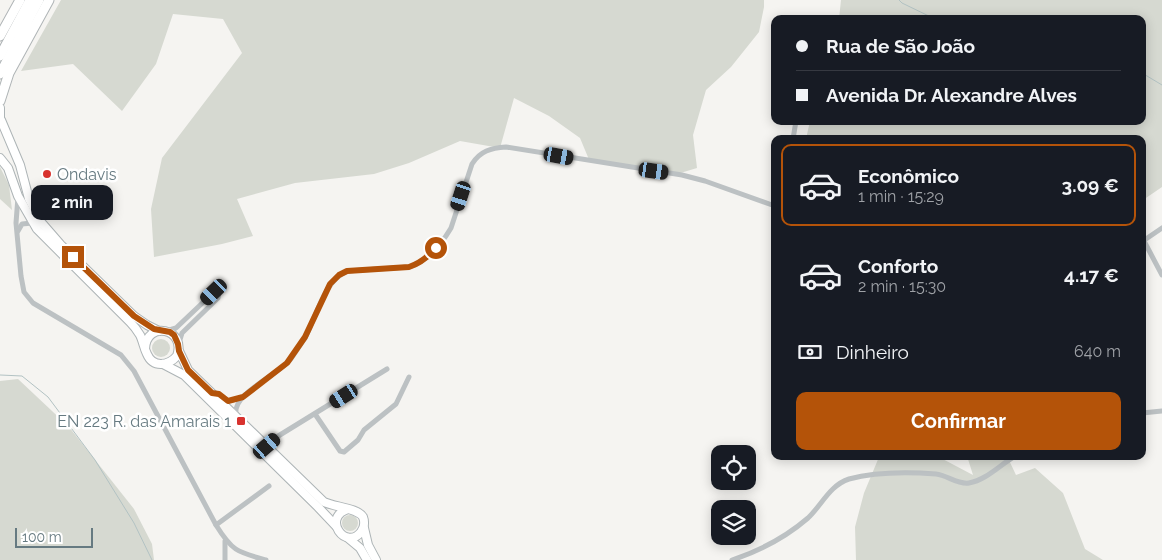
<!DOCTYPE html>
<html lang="pt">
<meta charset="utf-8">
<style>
:root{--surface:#171b24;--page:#20242c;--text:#f1f3f6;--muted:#9ea1a6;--line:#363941;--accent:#b45309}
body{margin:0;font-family:Raleway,sans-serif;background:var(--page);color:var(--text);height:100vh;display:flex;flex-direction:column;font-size:19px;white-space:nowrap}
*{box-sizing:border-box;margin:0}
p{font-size:16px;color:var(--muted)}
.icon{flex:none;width:28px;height:28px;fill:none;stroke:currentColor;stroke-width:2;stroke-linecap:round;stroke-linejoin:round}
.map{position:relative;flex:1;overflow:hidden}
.side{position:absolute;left:771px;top:135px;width:375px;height:325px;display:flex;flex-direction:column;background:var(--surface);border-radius:10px;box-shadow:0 2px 12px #0003}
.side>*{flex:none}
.banner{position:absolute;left:771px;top:15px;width:375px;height:110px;border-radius:10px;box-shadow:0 2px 12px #0003;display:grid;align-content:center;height:110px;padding:0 25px;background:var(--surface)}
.tools{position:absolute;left:711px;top:445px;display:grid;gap:10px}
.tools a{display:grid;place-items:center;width:45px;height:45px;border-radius:10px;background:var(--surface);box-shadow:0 2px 12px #0003;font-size:25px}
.scale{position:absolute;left:15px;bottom:12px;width:78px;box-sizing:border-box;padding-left:5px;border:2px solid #667a81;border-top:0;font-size:14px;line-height:18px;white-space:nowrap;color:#667a81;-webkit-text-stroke:4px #fff;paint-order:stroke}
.end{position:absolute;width:22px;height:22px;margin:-11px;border:6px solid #b45309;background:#fff;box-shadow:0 0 0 2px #fff}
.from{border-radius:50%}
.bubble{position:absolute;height:35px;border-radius:10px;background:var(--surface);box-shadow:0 2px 12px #0003;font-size:16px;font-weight:700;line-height:35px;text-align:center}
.car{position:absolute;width:15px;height:30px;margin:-15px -8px;border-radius:6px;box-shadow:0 0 4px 1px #0007;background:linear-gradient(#222 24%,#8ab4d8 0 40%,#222 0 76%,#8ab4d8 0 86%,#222 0)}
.banner b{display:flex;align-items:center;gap:18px;height:48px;font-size:19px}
.banner b+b{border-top:1px solid var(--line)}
.banner i{width:12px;height:12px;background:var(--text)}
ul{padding:9px 0 0;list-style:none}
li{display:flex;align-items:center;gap:15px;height:82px;margin:0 10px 8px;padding:0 15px;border:2px solid transparent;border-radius:10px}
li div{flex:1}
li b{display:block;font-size:19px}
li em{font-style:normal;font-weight:700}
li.active{border-color:var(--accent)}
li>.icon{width:45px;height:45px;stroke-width:1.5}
.pay{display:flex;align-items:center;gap:12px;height:55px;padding:0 25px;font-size:19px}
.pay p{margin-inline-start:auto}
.primary-button{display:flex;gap:10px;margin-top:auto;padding:10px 25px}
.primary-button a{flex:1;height:58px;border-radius:10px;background:var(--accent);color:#fff;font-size:20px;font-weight:700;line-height:58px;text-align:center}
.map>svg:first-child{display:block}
.green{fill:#d6d9d1}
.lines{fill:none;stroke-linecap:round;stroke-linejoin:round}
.stream{stroke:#b2c2c3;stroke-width:1}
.primary-casing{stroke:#adb4b6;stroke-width:10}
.highway-casing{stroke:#afb4b6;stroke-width:11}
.street{stroke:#bcc1c3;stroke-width:5}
.primary{stroke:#fff;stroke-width:8}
.highway{stroke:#fff;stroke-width:9}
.route{stroke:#b45309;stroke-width:6}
.poi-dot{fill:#d8322e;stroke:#fff;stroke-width:2}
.labels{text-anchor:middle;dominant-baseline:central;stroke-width:5;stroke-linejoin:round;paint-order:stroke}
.poi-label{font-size:16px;fill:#667a81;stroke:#fff;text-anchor:start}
</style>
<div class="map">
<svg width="1162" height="560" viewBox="0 0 1162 560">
<rect width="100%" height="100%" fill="#f5f4f1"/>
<g class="green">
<path d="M61,0H764V7L759,32L731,67L706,90L693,135L697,168L677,174L590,162L580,138L549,116L514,98L500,148L460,141L409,163L374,174L295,183L237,199L253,236L222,244L154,257L151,209L162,158L242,53L223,19L173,14L156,64L122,111L73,64L21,71Z"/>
<path d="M841,0H1162V187L1143,200L1142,139H806L810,121H1142V19H839Z"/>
<path d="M0,167L9,185L12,210L0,199Z"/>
<circle cx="161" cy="348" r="9"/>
<path d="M18,379L69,427L134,509L152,544L154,560H0V381Z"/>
<path d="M886,456H937L973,475L967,456H1007L1016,475L1035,468L1063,493L1085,549L1103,560H856L855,527L864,493L879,457Z"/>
<circle cx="350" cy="523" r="8"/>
</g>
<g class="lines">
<g class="stream">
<path d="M899,0L902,3L935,19"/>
<path d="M1142,73L1162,85"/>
<path d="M0,375L22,376L48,397L95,460L134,523L152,560"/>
</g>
<g class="primary-casing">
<g id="primary">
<path d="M0,108V122"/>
<path d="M1,120L20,165L29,199L41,222L61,245L134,316L147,325L159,331"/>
<path d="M0,158L8,168L18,196L37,229L130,322C134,326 137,330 140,335C143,341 144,348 147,354C153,368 168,366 177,356C187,328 146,320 145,349"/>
<path d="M179,351L188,370L324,502C334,507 358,508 363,517C365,522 364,528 361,532C346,551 321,518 348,509"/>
<path d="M163,364L184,375L318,507L336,526"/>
<path d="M364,528L368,545L376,560"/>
<path d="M348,538L360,548L367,560"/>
</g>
</g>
<g class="highway-casing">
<g id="highway">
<path d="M0,36L20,0"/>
<path d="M0,56L30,0"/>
<path d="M0,74L39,0"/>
<path d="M0,101L9,73L49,0"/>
</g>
</g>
<g class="street">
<path d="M793,139L796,121"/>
<path d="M18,197L16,223L21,276L24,292L33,303L121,355L134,371L216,525C232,551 237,552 266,560"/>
<path d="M18,231L22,224L32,223"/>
<path d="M1143,241L1162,228"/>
<path d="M1144,241L1162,275"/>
<path d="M166,331L176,328L214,292L219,294L218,298L182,333L179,343"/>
<path d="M213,393L219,394L228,401L241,398"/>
<path d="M1142,413L1162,411"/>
<path d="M315,414L340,451L344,452L358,440L364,430L396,404L409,377"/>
<path d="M236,415C232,393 277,376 290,360C295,353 300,345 305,338C317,316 323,282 347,271L409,267C428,261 441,245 451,228L472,164C480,151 491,148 506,147L682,175L705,181L775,206"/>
<path d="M267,446L275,438L387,369"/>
<path d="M216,525L269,486"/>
<path d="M225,560V541"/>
<path d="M732,560C759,551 786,537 808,518C821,506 830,485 849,479C875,472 909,472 936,474C947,475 958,485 969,483C986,480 1000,465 1015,456"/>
</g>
<use href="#primary" class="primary"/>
<use href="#highway" class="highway"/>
</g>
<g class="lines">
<path class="route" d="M73,257L134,316L154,329L170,332L174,335L178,344L179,351L188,370L212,393L219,394L228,401L243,397L287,363L305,337L330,284L339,275L347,271L409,267C421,263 428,257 436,248"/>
</g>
<g class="poi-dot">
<circle cx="47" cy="174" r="5"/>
<rect x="236" y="416" width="10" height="10" rx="2.5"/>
</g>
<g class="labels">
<g class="poi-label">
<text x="57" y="174">Ondavis</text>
<text x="231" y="421" text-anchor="end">EN 223 R. das Amarais 1</text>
</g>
</g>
</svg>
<div class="tools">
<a><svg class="icon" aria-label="locate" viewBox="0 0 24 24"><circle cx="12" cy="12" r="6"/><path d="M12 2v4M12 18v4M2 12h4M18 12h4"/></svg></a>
<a><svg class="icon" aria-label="layers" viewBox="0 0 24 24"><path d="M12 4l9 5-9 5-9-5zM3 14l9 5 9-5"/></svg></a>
</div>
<div class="scale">100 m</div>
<i class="end from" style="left:436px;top:248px"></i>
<i class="end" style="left:73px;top:257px"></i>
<div class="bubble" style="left:31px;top:185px;width:82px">2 min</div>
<i class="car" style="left:559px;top:156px;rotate:100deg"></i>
<i class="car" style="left:654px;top:171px;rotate:98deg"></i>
<i class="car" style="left:461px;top:196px;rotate:198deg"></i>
<i class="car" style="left:214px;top:292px;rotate:226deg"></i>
<i class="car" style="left:344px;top:396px;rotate:238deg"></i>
<i class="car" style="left:267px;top:446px;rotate:49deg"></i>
<div class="banner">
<b><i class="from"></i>Rua de São João</b>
<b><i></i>Avenida Dr. Alexandre Alves</b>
</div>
<section class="side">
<ul>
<li class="active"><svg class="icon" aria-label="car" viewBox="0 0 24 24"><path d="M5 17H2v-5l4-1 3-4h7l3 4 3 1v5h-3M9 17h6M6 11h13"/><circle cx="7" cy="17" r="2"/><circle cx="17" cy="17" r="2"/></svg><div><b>Econômico</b><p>1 min · 15:29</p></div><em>3.09 €</em></li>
<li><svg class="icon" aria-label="car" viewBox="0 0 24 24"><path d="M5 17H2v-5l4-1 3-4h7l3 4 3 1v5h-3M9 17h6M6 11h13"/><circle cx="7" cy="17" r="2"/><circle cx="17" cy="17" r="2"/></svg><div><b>Conforto</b><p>2 min · 15:30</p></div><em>4.17 €</em></li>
</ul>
<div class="pay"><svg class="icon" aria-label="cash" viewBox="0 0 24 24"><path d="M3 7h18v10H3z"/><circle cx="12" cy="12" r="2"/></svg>Dinheiro<p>640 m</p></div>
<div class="primary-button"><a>Confirmar</a></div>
</section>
</div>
